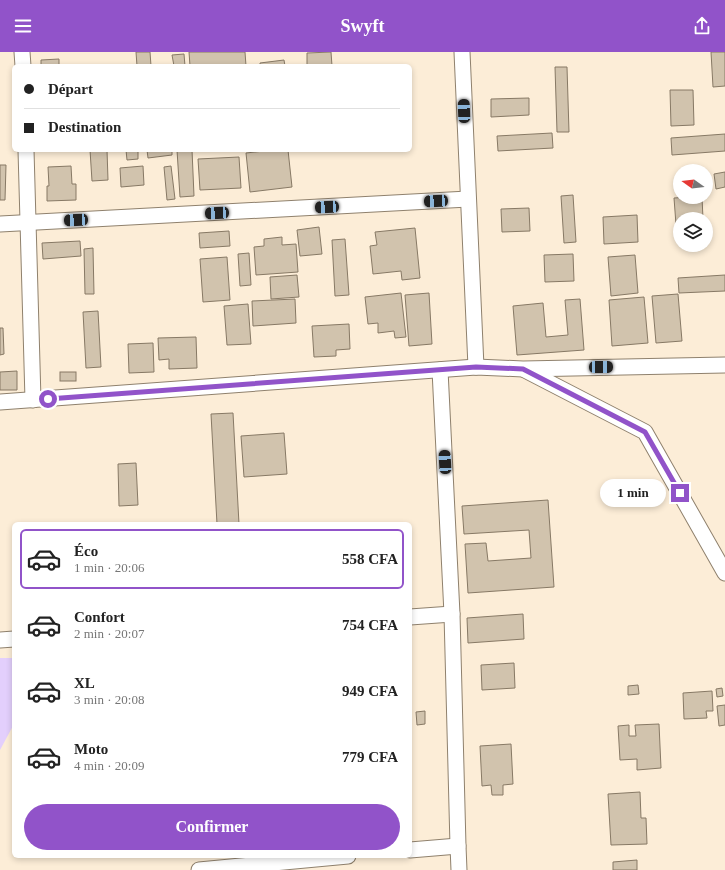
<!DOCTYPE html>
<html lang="fr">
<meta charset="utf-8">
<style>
:root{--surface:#fff;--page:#f6f6f6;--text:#222;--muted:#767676;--line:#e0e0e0;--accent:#9153c9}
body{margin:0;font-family:Georgia,serif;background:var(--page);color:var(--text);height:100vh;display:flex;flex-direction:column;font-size:15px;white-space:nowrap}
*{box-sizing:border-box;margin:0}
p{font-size:13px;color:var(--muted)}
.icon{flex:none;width:22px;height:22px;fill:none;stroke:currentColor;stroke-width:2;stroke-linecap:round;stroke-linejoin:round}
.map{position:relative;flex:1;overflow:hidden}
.drawer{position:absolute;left:12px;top:470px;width:400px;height:336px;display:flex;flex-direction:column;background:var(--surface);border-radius:6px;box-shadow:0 2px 6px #0003}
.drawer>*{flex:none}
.guide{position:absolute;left:12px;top:12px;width:400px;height:88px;border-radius:6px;box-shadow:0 2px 6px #0003;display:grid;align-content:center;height:88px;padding:0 12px;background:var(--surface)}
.needle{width:26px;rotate:284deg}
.buttons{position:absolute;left:673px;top:112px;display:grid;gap:8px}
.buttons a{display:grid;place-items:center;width:40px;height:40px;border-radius:50%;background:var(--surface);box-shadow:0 2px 6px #0003;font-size:20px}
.end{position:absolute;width:18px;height:18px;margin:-9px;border:5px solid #9153c9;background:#fff;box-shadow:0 0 0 2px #fff}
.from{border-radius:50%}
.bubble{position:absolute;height:28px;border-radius:14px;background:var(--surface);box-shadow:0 2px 6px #0003;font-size:13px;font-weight:700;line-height:28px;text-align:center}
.car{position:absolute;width:12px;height:24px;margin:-12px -6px;border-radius:5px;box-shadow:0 0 3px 1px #0007;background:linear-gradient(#222 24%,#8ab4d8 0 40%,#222 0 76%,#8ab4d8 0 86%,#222 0)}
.guide b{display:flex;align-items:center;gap:14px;height:38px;font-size:15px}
.guide b+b{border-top:1px solid var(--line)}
.guide i{width:10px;height:10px;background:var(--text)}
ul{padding:7px 0 0;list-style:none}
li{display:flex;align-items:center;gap:12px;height:60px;margin:0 8px 6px;padding:0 4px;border:2px solid transparent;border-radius:6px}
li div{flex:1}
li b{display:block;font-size:15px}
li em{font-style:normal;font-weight:700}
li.selected{border-color:var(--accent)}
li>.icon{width:36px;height:36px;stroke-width:1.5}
.primary-button{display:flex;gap:8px;margin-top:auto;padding:8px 12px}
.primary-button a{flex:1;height:46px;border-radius:24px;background:var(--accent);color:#fff;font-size:16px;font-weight:700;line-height:46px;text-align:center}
header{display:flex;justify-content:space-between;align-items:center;height:52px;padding:0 12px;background:var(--accent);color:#fff;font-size:18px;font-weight:700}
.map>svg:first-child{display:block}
.green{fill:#e3cffc}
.building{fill:#d1c3ad;stroke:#877965}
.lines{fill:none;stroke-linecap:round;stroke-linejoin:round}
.street-casing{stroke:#8f816d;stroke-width:17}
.street{stroke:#fff;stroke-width:15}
.route{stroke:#9153c9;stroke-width:5}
</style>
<header><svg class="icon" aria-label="menu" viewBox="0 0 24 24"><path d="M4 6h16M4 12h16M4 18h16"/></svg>Swyft<svg class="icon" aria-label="share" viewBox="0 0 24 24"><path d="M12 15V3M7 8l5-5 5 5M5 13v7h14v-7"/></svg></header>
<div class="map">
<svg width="725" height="818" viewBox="0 0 725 818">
<rect width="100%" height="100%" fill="#fcedd7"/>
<path class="green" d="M0,606H14V672L0,698Z"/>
<g class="building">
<path d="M136,0H150L151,14H137Z"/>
<path d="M189,0H245L246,14H190Z"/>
<path d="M331,0L332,14H307V1Z"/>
<path d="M711,0H725V34L713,35Z"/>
<path d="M184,2L185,14H174L172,3Z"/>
<path d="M59,7V14H41V8Z"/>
<path d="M284,8L285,14H260V11Z"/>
<path d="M555,15H567L569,80H557Z"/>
<path d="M670,38H693L694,73L671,74Z"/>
<path d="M529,46V63L491,65V47Z"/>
<path d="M552,81L553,96L498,99L497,84Z"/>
<path d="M725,82V99L672,103L671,86Z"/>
<path d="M90,98H107L108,128L92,129Z"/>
<path d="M126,98H138V107L127,108Z"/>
<path d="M147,98H172V103L148,106Z"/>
<path d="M177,98H192L194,144L180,145Z"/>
<path d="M273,98H288L292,135L250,140L246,101Z"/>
<path d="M239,105L241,136L200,138L198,107Z"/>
<path d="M0,113H6L5,148H0Z"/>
<path d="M71,114L72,132H76V148L47,149V134H49L48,115Z"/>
<path d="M143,114L144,133L121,135L120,116Z"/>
<path d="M171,114L175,147L167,148L164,115Z"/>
<path d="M725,120V135L716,137L714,122Z"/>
<path d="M573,143L576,190L564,191L561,144Z"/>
<path d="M691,145H702L703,167H680V186H677L674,146Z"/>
<path d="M529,156L530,179L502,180L501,157Z"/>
<path d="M637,163L638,190L604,192L603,165Z"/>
<path d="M319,175L322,202L300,204L297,178Z"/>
<path d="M415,176L420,226L402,228L401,219L373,222L370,194L377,193L375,180Z"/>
<path d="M229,179L230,194L200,196L199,181Z"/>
<path d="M282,185V193L296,192L298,220L256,223L254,195L264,194V187Z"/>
<path d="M345,187L349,243L335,244L332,188Z"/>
<path d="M80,189L81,204L43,207L42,191Z"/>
<path d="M93,196L94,242H85L84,197Z"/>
<path d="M249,201L251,233L240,234L238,202Z"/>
<path d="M573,202L574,229L545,230L544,203Z"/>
<path d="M635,203L638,241L611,244L608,205Z"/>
<path d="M227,205L230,248L203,250L200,207Z"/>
<path d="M297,223L299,245L271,247L270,225Z"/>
<path d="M725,223V239L679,241L678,226Z"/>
<path d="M401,241L406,285L395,286L394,279L378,281V271L368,272L365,245Z"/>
<path d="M429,241L432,292L409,294L405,243Z"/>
<path d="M678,242L682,289L656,291L652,244Z"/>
<path d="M644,245L648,291L612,294L609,248Z"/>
<path d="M295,247L296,271L253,274L252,249Z"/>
<path d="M580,247L584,298L517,303L513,254L543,251L546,285L568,283L565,248Z"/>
<path d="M248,252L251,292L227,293L224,254Z"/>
<path d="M98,259L101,315L86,316L83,260Z"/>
<path d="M349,272L350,297L336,298V304L314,305L312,274Z"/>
<path d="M0,276H3L4,302L0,303Z"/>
<path d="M196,285L197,316L169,317V307L159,308L158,286Z"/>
<path d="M153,291L154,320L129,321L128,292Z"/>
<path d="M17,319V338H0V320Z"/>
<rect x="60" y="320" width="16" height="9"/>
<path d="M233,361L239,472H217L211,362Z"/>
<path d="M284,381L287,422L244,425L241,384Z"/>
<path d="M136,411L138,453L119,454L118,412Z"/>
<path d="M548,448L554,535L468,541L465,492L486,491L488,509L531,506L529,478L464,482L462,454Z"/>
<path d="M523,562L524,587L468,591L467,566Z"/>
<path d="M514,611L515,636L482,638L481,613Z"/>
<path d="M638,633L639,642L628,643V634Z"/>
<path d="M722,636L723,644L717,645L716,637Z"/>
<path d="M712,639L713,659H706L707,666L684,667L683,641Z"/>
<path d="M725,653V673L719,674L717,654Z"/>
<path d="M425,659V672L417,673L416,660Z"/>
<path d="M659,672L661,716L637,718V707L620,708L618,674L629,673V684H636L635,673Z"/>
<path d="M511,692L513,732L503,733V743H492L491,733L482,734L480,694Z"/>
<path d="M640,740L641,766H646L647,792L611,793L608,742Z"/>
<path d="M637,808V818H613V810Z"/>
</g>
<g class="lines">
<g class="street-casing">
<g id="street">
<path d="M22,0L23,14"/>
<path d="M462,0L476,315"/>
<path d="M26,98L33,348"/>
<path d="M0,172L468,147"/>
<path d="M440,318L452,562L458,794L459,818"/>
<path d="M525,318L645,380L725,521"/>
<path d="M0,350L476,315L523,317L725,313"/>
<path d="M410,565L452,562"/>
<path d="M0,588L14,587"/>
<path d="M410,798L458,794"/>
<path d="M199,818L348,804"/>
</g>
</g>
<use href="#street" class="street"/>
</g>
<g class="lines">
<path class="route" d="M48,347L476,315L523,317L645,380L680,441"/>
</g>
</svg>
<div class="buttons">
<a><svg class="needle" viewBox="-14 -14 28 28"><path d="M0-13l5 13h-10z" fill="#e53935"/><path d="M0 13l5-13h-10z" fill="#767676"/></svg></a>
<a><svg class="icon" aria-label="layers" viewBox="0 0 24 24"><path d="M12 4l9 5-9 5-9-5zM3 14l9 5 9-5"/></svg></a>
</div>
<i class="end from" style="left:48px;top:347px"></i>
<i class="end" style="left:680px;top:441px"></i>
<div class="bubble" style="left:600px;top:427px;width:66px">1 min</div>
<i class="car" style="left:464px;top:59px;rotate:358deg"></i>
<i class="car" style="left:436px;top:149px;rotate:267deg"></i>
<i class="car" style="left:327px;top:155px;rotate:267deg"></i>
<i class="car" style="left:217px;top:161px;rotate:267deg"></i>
<i class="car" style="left:76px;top:168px;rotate:267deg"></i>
<i class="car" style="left:601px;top:315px;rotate:89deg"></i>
<i class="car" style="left:445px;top:410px;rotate:357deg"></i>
<div class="guide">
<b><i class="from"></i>Départ</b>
<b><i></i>Destination</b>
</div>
<section class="drawer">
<ul>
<li class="selected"><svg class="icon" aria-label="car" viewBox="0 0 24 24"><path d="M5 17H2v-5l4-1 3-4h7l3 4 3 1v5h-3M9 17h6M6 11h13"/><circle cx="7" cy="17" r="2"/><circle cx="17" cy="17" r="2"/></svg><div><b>Éco</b><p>1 min · 20:06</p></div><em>558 CFA</em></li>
<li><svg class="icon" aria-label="car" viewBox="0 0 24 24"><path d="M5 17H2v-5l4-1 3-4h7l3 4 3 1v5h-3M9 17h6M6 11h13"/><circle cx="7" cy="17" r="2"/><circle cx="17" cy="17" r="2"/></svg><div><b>Confort</b><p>2 min · 20:07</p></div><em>754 CFA</em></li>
<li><svg class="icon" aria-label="car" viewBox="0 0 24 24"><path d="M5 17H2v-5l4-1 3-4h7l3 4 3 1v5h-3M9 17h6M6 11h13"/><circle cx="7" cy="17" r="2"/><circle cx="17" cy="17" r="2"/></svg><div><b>XL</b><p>3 min · 20:08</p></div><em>949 CFA</em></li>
<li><svg class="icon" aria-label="car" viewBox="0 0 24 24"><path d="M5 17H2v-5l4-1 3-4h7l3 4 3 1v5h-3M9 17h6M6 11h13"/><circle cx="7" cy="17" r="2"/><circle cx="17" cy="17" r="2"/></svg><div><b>Moto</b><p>4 min · 20:09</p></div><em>779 CFA</em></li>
</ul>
<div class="primary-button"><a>Confirmer</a></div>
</section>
</div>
